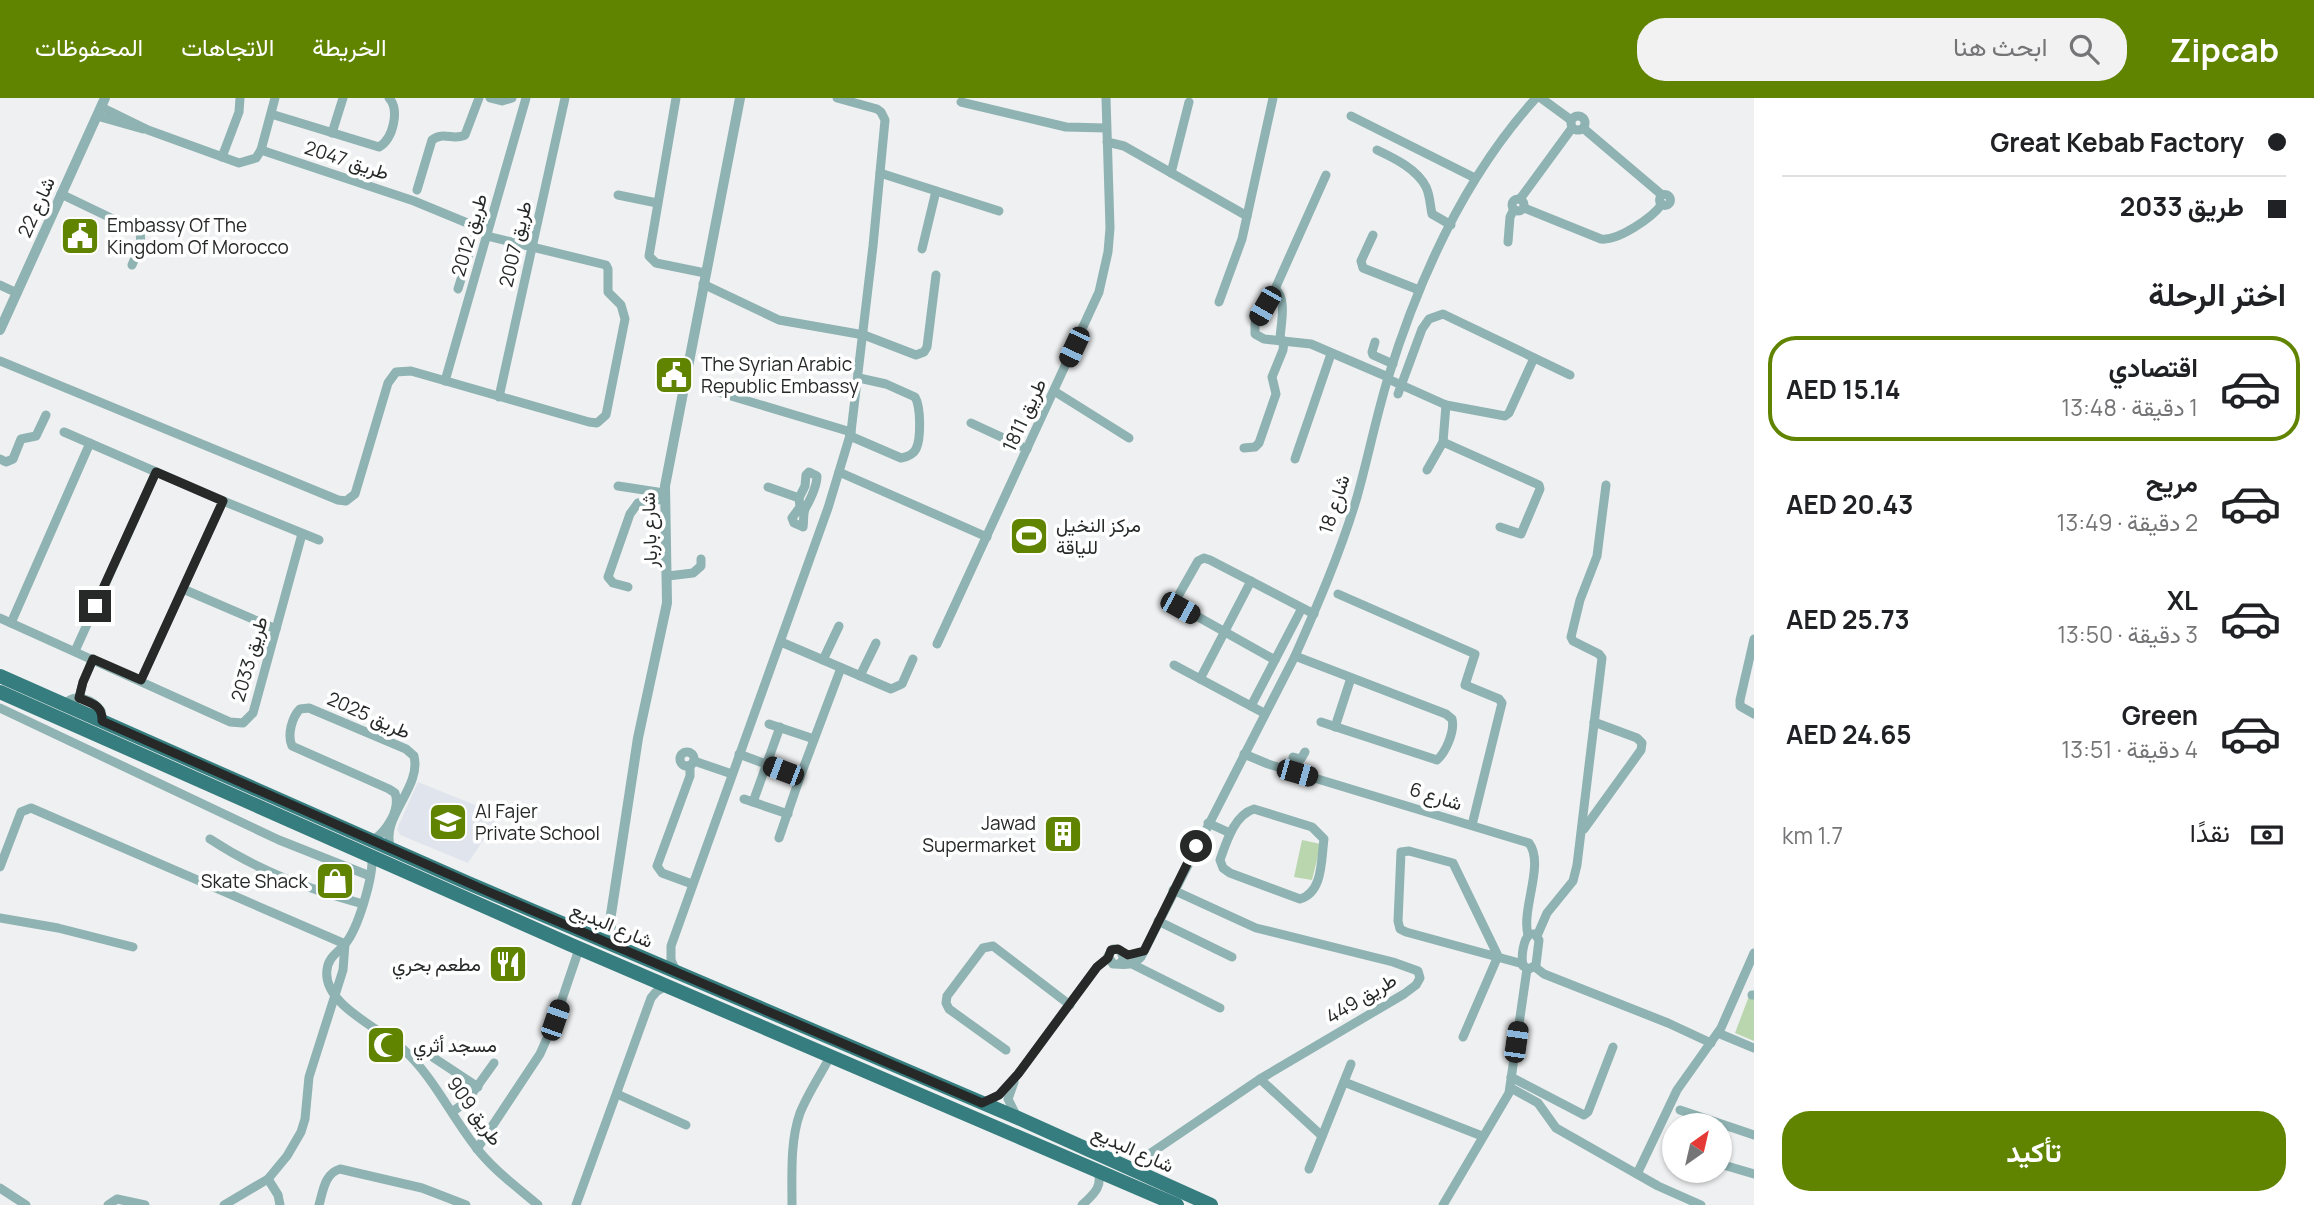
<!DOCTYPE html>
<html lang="ar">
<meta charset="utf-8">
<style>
:root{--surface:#fff;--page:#f2f2f2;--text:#202124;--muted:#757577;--line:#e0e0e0;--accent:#608400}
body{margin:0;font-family:Manrope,Vazirmatn,sans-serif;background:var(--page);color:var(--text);direction:rtl;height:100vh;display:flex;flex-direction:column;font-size:26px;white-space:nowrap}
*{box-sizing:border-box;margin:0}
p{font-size:23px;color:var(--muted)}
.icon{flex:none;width:38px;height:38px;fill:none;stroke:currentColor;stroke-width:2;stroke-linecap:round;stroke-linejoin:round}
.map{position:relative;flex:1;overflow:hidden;direction:ltr}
.side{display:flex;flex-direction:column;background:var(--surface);width:560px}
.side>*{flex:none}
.top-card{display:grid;align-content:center;height:154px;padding:0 28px;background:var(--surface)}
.needle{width:46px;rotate:34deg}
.buttons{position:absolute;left:1662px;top:1015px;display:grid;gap:14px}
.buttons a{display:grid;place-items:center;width:70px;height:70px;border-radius:50%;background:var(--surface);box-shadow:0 2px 5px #0004;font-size:35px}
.end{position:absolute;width:32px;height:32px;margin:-16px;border:9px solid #272828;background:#fff;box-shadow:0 0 0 4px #fff}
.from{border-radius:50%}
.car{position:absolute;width:21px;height:42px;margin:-21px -10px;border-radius:9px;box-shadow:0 0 5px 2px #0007;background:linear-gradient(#222 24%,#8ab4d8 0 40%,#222 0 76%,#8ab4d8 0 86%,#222 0)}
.top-card b{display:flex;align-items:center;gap:24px;height:66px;font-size:26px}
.top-card b+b{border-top:2px solid var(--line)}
.top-card i{width:18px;height:18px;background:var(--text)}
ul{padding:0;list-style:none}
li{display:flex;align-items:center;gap:21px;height:105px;margin:0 14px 10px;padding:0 14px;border:4px solid transparent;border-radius:28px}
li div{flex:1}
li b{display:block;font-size:26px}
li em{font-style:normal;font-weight:700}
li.on{border-color:var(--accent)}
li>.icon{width:63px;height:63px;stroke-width:1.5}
h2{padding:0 28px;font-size:32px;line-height:84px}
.pay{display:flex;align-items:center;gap:18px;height:77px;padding:0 28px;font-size:26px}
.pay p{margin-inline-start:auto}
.cta{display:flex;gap:14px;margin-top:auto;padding:14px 28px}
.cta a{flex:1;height:80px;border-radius:28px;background:var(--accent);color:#fff;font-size:28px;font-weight:700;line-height:80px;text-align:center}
header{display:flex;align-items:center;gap:42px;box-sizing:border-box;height:98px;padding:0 35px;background:var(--accent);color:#fff}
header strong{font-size:33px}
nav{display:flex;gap:38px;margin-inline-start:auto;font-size:24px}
.search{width:490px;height:63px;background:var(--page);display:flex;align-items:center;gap:18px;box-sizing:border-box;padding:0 24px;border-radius:28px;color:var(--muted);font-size:26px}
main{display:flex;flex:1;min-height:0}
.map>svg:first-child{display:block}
.built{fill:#e0e5ed}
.green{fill:#bad6af}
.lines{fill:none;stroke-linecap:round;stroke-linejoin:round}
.minor{stroke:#8fb2b2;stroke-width:9}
.tertiary{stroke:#8fb2b2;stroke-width:10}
.primary{stroke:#357d7e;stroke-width:14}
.route{stroke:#272828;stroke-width:9}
.labels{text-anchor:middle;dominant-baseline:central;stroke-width:7;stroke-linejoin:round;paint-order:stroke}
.street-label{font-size:19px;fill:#272828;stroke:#fff}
.poi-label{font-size:19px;fill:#272828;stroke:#fff;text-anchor:start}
</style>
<header>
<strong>Zipcab</strong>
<div class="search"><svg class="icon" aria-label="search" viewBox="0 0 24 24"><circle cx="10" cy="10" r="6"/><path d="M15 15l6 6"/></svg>ابحث هنا</div>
<nav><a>الخريطة</a><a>الاتجاهات</a><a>المحفوظات</a></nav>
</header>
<main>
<section class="side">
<div class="top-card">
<b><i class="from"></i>Great Kebab Factory</b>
<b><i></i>طريق 2033</b>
</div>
<h2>اختر الرحلة</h2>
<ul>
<li class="on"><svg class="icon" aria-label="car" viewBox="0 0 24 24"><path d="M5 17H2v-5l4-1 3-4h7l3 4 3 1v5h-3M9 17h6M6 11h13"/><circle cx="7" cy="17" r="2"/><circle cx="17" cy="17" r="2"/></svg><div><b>اقتصادي</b><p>1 دقيقة · 13:48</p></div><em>AED 15.14</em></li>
<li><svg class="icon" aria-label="car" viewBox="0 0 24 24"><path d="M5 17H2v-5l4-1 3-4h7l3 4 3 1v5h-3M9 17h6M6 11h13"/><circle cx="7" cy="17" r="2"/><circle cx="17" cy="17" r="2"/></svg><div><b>مريح</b><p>2 دقيقة · 13:49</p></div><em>AED 20.43</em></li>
<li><svg class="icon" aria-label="car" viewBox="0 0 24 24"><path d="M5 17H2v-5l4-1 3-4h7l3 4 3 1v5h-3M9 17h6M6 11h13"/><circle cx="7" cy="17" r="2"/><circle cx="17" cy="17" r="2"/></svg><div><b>XL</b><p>3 دقيقة · 13:50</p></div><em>AED 25.73</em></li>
<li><svg class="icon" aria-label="car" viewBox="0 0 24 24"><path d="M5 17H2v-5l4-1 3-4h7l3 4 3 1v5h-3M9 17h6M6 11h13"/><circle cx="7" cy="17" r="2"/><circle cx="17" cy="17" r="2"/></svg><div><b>Green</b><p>4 دقيقة · 13:51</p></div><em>AED 24.65</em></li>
</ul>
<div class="pay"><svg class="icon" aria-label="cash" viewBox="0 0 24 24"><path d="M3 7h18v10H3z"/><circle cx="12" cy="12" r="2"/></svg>نقدًا<p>1.7 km</p></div>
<div class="cta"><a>تأكيد</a></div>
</section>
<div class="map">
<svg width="1754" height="1107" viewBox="0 0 1754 1107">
<rect width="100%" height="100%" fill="#eff0f1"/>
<path class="built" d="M418,684L500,717L468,765L400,737L397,731Z"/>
<g class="green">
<path d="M1302,742L1321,746L1312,782L1294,779Z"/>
<path d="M1749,898L1754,900V943L1735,935Z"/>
</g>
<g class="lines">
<g class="minor">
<path d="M490,0L502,3L512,0"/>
<path d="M676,0L649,158L656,165L705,175"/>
<path d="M1541,0L1571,22"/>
<path d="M961,4L1066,29L1106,30"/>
<path d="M101,9L148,32L239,65L256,60L261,52L414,103L477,129L458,191"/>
<path d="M271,16L379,49C393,41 400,12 389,0"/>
<circle cx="1578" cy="25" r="7"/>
<path d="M97,18L143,31"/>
<path d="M1351,18L1475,80"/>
<path d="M1583,30L1662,97"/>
<path d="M332,35L343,0"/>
<path d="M1107,44L1124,48L1247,118"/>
<path d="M261,52L275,0"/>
<path d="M1377,52C1394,60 1417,71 1426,89C1430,97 1430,107 1432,116L1451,127"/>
<path d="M222,59L239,14L240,0"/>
<path d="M880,75L999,113"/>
<path d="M1171,75L1189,4"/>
<path d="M1326,77L1275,191L1255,225V236L1264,241L1311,246L1388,279"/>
<path d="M417,92L432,42C443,33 454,43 465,37L479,0"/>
<path d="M61,96L140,134L141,146L132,167"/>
<circle cx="1665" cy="102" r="5.5"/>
<path d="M618,97L657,105"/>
<circle cx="1518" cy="107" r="6"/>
<path d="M1520,101L1572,30"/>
<path d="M1524,110L1601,141C1618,143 1652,120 1662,106"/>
<path d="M1373,137L1361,163L1363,170L1419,192"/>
<path d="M1508,144L1510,119L1514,111"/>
<path d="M922,151L936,93"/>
<path d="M703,186L779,222L864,237L916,257L924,254L927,249L936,177"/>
<path d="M0,187L17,195"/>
<path d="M1275,191C1288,201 1280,228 1280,243"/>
<path d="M1219,204L1242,141L1273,0"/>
<path d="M1375,244L1372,254L1373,257L1393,266"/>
<path d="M0,263L338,402L346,403L355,396L388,285L396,274L411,273L589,324L597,325L606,317L625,221L621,207L608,194V171L606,167L487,138"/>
<path d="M1388,281L1446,307L1505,318L1509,315L1534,260"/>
<path d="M445,283L526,0"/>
<path d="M708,291L851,334"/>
<path d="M1054,293L1129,340"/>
<path d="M1398,296L1422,231L1429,221L1443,216L1570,277"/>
<path d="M499,299L565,0"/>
<path d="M971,325L1027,351"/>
<path d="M64,334L223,403L319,442"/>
<path d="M850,338L901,360C907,359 913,357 916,351C921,341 921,309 915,299L886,286L859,280"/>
<path d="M1443,344L1539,387L1540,391L1521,436L1500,429"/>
<path d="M1244,350L1255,349L1259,345L1276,296L1272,279L1283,252L1284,243"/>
<path d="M0,361L6,364L13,361L21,341L36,338L46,317"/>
<path d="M1295,361L1331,256"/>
<path d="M1427,372L1443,344L1446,307"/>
<path d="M809,374L817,378C817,389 810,402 805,411C803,416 804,424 803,429L794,425L792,420L800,409L799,400L805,388L806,377Z"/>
<path d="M839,374L987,439"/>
<path d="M618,388L664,395"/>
<path d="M768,389L799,400"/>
<path d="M668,478L693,475L701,468V461"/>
<path d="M628,489L613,485L608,479L630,416L638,405L664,401"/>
<path d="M183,491L276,531"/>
<path d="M1338,496L1475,556L1465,587L1499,601L1502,605L1472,727"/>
<path d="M0,520L230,624L243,625L253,615L302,436"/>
<path d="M11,525L90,345"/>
<path d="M1754,541L1740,602V608L1754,616"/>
<path d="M781,544L891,591L902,586L913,561"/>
<path d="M937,546L1099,194L1108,154L1110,130L1106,0"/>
<path d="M75,553L156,374"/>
<path d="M1295,558L1446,616L1452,621C1455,633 1446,654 1437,662L1321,624"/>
<path d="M823,562L839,528"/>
<path d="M1275,562L1177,507V500L1198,463L1204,460L1210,462L1314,516"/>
<path d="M1174,567L1264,615"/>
<path d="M860,578L876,545"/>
<path d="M1200,581L1251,483"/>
<path d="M141,582L223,403"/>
<path d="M79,600L83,584L93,561"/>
<path d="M65,606C75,594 93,602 101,613L102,623"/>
<path d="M1251,608L1302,510"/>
<path d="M0,610L279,742L370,778"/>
<path d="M769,626L814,641"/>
<path d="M1335,629L1351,580"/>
<circle cx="687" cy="661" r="7"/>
<path d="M739,656L800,679"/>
<path d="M1244,656L1268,666L1529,745C1545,766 1521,811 1528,837"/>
<path d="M1293,659L1301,661L1305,654"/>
<path d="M694,663L732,676"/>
<path d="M690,667V678L657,768L662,775L692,786"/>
<path d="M744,701L788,716"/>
<path d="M753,704L780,629"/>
<path d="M1254,711L1312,729L1324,741C1321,763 1323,794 1300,801L1230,775L1223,770L1220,762C1226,745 1234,717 1254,711Z"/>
<path d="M1208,725L1230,735"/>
<path d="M1584,731L1641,652L1642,645L1637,640L1594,624"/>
<path d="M779,740L800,679L841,570"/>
<path d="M210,741C260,774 306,790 363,806"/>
<path d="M372,743C386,734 401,712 395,695L389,691L292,648C287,637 292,619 300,611L309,610L406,651L414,658C422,690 379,720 391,751"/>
<path d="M372,760C373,780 358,831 345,846C338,855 328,859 327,872C322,906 381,931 402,950C433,978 450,1016 475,1048C492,1071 517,1089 538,1107"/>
<path d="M0,769L21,714L31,710L345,846L343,872L309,979L305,1021L301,1034L287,1058L268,1081L224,1107"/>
<path d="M0,820L58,830L133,849"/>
<path d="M1158,823L1232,859"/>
<path d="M1530,836H1535L1539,842L1536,867L1529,871L1523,868C1521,859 1523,841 1530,836Z"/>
<path d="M1537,838L1547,815L1573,783L1577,767L1602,560L1599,556L1573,543L1571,539L1580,502L1597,458L1606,387"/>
<path d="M1119,866L1124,861L1120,852L1113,851L1108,858L1113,866C1125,867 1133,868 1141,859L1295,558C1318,506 1341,453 1357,399C1368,360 1376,319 1388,280C1419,180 1465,78 1536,0"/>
<path d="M1132,866L1220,910"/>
<path d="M1535,869L1544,876L1668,925L1711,945"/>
<path d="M676,873L671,862V848L828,410L851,334L873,148L885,22L881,14L877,11L837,0"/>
<path d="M1752,897H1754"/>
<path d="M1718,935L1754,950"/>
<path d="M1463,939L1498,858L1453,765L1409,753L1401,754L1398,823L1400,831L1406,834L1523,866"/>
<path d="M1006,952L949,911L946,905L947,898L983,850L993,848L1070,907"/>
<path d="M434,960L478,989"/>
<path d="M1511,979L1584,1017L1588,1014L1613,949"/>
<path d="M1260,981L1322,1038"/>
<path d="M1014,984L1008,1001L1017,1019"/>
<path d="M1344,984L1482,1038"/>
<path d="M1511,990L1538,1005L1556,1030L1658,1088L1701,1107"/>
<path d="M617,996L686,1027"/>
<path d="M984,1005L999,997L1018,976L1097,869L1108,860"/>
<path d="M1680,1012L1754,1037"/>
<path d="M452,1014L466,1004L494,965"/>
<path d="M477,1051L540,956L555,922L579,851"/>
<path d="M1720,1066L1754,1076"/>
<path d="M1309,1071L1351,966"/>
<path d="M1135,1072L1145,1059L1260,981L1404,896L1416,887L1420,880L1418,873L1393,864L1256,830L1173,792"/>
<path d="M1637,1076L1677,992L1721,930L1754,855"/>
<path d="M268,1081L278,1097L280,1107"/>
<path d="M0,1090L26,1107"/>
<path d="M108,1107L117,1101L145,1107"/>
<path d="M319,1107C323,1093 325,1075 340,1071L422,1090L466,1107"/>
<path d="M576,1107L651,900L656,894L666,888"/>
<path d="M792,1107C792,1077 790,1043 800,1015C808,995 821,976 831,957"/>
<path d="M1082,1107C1094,1096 1104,1088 1097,1071"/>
<path d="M1443,1107L1509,995L1527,871"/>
</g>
<g class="tertiary">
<path d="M0,232L105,0"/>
<path d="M618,850L612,837L610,823L638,640L667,505L665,388L740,0"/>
</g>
<g class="primary">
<path d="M0,578L468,785L1018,1020L1211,1107"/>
<path d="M0,594L569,846L1177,1107"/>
</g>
</g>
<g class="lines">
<path class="route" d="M95,508L156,374L223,403L141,582L93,561L83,584L79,600C91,605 103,607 102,623L489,794L982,1005L999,997L1018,976L1097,869L1108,860L1111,852L1118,851L1128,857L1144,853L1196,748"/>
</g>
<defs>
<g id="civic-square" transform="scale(2.0125)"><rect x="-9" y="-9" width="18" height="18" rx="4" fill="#608400" stroke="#fff"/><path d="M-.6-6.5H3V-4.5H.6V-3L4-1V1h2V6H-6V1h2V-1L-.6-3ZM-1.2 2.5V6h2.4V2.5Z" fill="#fff"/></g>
<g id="stadium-square" transform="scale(2.0125)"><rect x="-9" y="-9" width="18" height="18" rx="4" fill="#608400" stroke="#fff"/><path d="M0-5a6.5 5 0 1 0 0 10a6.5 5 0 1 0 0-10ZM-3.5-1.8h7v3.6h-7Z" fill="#fff"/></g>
<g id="school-square" transform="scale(2.0125)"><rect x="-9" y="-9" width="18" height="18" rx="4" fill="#608400" stroke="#fff"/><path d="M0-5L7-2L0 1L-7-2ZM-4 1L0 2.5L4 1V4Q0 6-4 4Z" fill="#fff"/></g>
<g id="building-square" transform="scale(2.0125)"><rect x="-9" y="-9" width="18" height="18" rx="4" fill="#608400" stroke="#fff"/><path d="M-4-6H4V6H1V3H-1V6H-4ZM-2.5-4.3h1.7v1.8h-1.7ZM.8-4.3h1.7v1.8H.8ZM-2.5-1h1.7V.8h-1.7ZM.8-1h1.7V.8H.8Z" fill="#fff"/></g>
<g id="shop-square" transform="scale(2.0125)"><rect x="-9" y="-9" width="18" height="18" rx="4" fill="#608400" stroke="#fff"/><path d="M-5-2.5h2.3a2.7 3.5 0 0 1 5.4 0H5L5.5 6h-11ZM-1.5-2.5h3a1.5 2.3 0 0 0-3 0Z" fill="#fff"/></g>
<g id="restaurant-square" transform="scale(2.0125)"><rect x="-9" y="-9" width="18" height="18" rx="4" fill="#608400" stroke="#fff"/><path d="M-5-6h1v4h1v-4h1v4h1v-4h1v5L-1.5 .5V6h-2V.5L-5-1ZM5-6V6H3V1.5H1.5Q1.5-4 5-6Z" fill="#fff"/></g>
<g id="mosque-square" transform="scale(2.0125)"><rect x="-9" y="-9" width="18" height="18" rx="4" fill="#608400" stroke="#fff"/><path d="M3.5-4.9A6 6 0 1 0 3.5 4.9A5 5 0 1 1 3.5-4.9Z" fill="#fff"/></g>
</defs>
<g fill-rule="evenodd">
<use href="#civic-square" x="80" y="138"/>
<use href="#civic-square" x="674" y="277"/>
<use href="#stadium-square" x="1029" y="438"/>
<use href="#school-square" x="448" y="724"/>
<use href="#building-square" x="1063" y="736"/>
<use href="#shop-square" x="335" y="783"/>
<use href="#restaurant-square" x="508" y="866"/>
<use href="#mosque-square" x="386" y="947"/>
</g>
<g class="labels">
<g class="street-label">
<text transform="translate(347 62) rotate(18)">طريق 2047</text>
<text transform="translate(36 109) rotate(-66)">شارع 22</text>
<text transform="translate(469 137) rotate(-74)">طريق 2012</text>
<text transform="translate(515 146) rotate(-77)">طريق 2007</text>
<text transform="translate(1024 317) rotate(-65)">طريق 1811</text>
<text transform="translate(1334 406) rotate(-72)">شارع 18</text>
<text transform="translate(649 432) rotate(-92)">شارع باربار</text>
<text transform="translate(249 561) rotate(-74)">طريق 2033</text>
<text transform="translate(369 617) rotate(24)">طريق 2025</text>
<text transform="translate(1436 698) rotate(17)">شارع 6</text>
<text transform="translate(612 827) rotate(23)">شارع البديع</text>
<text transform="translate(1361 900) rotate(-31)">طريق 449</text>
<text transform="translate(475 1013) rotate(54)">طريق 909</text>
<text transform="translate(1133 1051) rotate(24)">شارع البديع</text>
</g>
<g class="poi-label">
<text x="107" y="127">Embassy Of The<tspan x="107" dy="22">Kingdom Of Morocco</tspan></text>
<text x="701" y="266">The Syrian Arabic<tspan x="701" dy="22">Republic Embassy</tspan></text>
<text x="1056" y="427">مركز النخيل<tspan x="1056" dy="22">للياقة</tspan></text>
<text x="475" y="713">Al Fajer<tspan x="475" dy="22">Private School</tspan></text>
<text x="1036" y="725" text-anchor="end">Jawad<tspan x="1036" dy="22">Supermarket</tspan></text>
<text x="308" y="783" text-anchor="end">Skate Shack</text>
<text x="481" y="866" text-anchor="end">مطعم بحري</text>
<text x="413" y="947">مسجد أثري</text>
</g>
</g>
</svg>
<div class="buttons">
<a><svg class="needle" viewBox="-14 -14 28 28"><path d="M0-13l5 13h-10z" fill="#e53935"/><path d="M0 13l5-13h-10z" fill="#757577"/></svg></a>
</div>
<i class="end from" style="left:1196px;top:748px"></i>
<i class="end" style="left:95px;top:508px"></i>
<i class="car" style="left:1265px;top:208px;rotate:210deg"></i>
<i class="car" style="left:1074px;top:249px;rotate:205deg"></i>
<i class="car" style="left:1180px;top:510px;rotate:119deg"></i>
<i class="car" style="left:783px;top:673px;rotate:291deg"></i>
<i class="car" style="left:1297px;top:675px;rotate:106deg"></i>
<i class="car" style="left:555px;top:922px;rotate:19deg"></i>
<i class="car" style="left:1516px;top:944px;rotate:8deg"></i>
</div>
</main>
